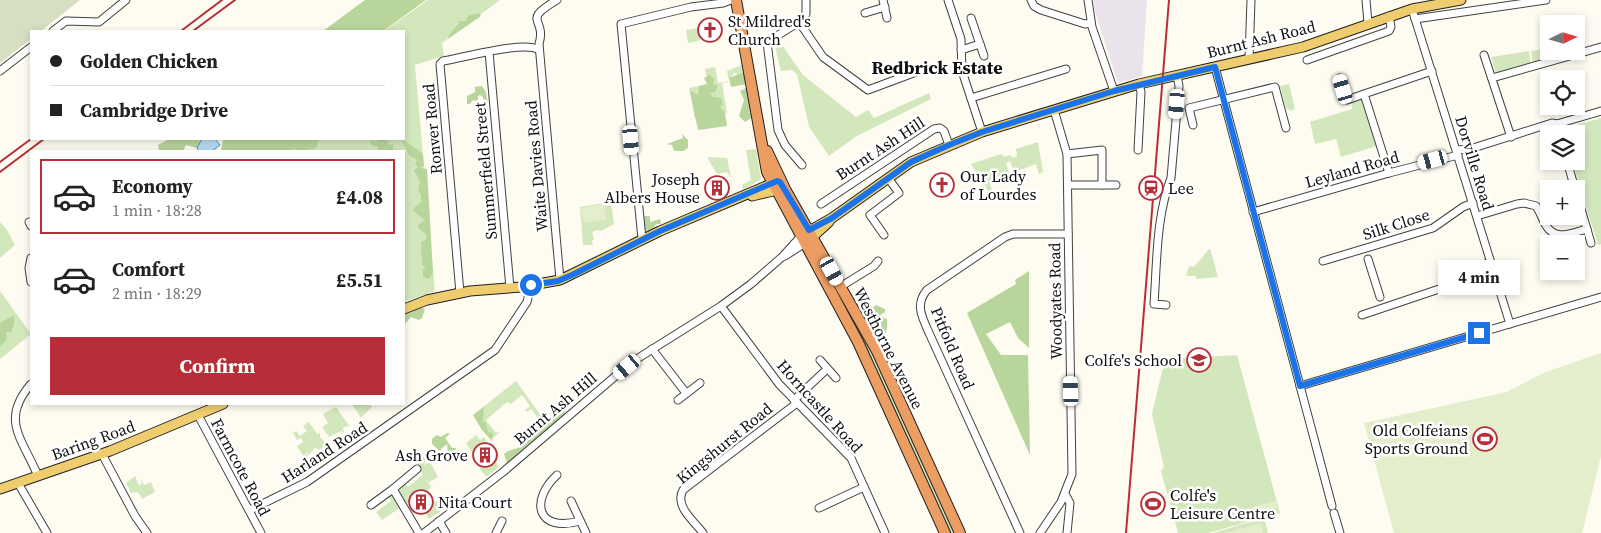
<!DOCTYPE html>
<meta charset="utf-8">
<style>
:root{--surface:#fff;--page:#f6f6f6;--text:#222;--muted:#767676;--line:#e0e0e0;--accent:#b62f38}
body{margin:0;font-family:"Source Serif 4",serif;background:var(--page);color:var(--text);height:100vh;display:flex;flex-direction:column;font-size:19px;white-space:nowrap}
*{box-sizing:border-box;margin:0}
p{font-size:16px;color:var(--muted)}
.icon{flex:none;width:28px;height:28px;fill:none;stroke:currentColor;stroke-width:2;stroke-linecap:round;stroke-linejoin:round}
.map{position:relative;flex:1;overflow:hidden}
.sheet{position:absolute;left:30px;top:150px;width:375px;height:255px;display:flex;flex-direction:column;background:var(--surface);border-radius:0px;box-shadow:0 2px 8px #0003}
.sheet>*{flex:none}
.hud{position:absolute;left:30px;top:30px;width:375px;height:110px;border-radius:0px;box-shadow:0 2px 8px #0003;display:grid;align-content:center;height:110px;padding:0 20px;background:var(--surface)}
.needle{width:32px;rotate:85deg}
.fabs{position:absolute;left:1540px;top:15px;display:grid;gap:10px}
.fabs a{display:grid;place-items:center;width:45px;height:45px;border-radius:0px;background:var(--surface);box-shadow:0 2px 8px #0003;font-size:25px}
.end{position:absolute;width:22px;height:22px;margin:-11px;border:6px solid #1a73e8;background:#fff;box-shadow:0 0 0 2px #fff}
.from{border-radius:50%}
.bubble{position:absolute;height:35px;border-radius:0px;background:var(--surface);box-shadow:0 2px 8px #0003;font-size:16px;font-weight:700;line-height:35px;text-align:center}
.car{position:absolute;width:15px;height:30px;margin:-15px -8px;border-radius:6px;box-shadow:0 0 4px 1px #0007;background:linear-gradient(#fff 24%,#345 0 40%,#fff 0 76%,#345 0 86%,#fff 0)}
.hud b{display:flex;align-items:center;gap:18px;height:48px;font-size:19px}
.hud b+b{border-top:1px solid var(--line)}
.hud i{width:12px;height:12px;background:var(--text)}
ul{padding:9px 0 0;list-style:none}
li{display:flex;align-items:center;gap:15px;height:75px;margin:0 10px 8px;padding:0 10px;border:2px solid transparent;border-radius:0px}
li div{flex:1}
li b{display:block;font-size:19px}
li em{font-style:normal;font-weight:700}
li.on{border-color:var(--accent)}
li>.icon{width:45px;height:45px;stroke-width:1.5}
.button{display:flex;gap:10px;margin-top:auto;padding:10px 20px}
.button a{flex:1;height:58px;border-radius:0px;background:var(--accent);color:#fff;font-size:20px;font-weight:700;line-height:58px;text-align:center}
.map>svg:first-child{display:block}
.industrial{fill:#ebe3ec}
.green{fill:#d3e7bc}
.forest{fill:#b8d69c}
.cemetery{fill:#d6dfc2}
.pitch{fill:#e4eecd}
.plaza{fill:#eeeadf}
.water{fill:#b8def2;stroke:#4494c5}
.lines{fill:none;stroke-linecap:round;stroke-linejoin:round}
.minor-casing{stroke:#414141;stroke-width:9}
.major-casing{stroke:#1f1f1f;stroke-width:11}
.highway-casing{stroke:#1f1f1f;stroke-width:12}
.minor{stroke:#fff;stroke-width:7}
.major{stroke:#efcd6f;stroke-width:9}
.highway{stroke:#eb9d62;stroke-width:10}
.rail{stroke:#b62f38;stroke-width:2}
.route{stroke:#1a73e8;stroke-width:6}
.labels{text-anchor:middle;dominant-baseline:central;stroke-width:5;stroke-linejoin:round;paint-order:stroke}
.poi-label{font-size:16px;fill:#0e0e0e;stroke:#fff;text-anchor:start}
.street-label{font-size:16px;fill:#0e0e0e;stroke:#fff}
.neighbourhood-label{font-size:18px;font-weight:bold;fill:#0e0e0e;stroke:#fff}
</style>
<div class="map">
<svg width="1601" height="533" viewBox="0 0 1601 533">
<rect width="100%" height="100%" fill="#fefbf0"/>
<path class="industrial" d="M1093,0H1147L1142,76L1118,83L1095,12Z"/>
<g class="green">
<path d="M428,0H500L442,43L444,56L415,65L435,291L404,302V151H284L305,139H404V31H384Z"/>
<path d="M699,28L701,40L688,43L686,30Z"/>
<path d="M780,42L803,75L856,117L868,110L874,118L929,93L931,99L857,136L829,156L809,127L797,74L792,70L781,71L775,47Z"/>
<path d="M1549,48V51H1559L1560,56L1533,64L1531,51Z"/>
<path d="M1529,51L1531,64L1496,74L1491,57Z"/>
<path d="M742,65L743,73L736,76L737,73H734L728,82L722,83L727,113L695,119L689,88L708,84L705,69L715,67L718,83L729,81L727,71Z"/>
<path d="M1289,84L1295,109L1291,111L1286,108L1280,86Z"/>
<path d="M1360,98L1363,101L1377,146L1341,157L1336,139L1315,144L1310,122L1352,109V101Z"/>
<path d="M1601,118V244L1598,245L1572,161H1576V134L1563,133L1566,128Z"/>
<path d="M1038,142L1043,172L1039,174L1036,164L1014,172L1010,161L1006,163L1009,173L989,180L992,190L988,191L971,164L1001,154L1005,157L1010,155L1013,158L1017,156L1016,149Z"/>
<path d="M756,149L761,179L743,190L742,185L751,180L746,150Z"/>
<path d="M707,157L727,158L731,177L727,172L717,174Z"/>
<path d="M611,202L614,224L601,231L597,230L592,232L594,239L592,241L593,245H583L580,207Z"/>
<path d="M0,222L7,230L15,245L0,258Z"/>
<path d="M1210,248L1218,277L1196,279V276H1186L1189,266L1194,267Z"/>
<path d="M820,260L871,349L956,533H950Z"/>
<path d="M0,291L31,334L0,359Z"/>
<path d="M1237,355L1280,513L1208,533H1178L1161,471L1164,467L1152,414L1165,359Z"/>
<path d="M516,381L547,424L540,429L535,423L539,419L531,409L527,412L525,410L530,406L522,395L511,404L507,402L486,420L496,433L501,431L492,439L473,415Z"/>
<path d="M352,404H370L372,407L361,418Z"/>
<path d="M336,407L350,427L347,426L343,428L344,433L341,431L329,437L322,427L328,423L323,414Z"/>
<path d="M309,422L317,434L320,433V437L326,443L324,444L328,449L323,447L319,450L315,447L309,455L305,451L308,456L305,458L296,445L297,446L303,442L301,438L297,440L293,433L296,431L300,436L307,431L303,426Z"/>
<path d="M476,435L480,440L484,437L488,444L473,454L466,443Z"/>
<path d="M422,455L426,459L424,465L430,462L438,477L429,482L433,488L425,478L431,488L406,504L399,494L400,486L404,483L408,487L423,475L415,461Z"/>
<path d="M472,457L480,466L488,461L497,463L498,468L486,477Z"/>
<path d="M135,476L139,485L142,484L141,481L144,479L142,481L144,485L151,482L155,492L142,499L138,492L131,493L126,483Z"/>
<path d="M388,495H393L401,507L382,520L376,512L391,501Z"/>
<path d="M436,501L442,510L429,519L423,510Z"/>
<path d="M1264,518L1268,533H1213Z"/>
</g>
<g class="forest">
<path d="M365,0H426L383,31H323Z"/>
<path d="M479,13L481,16L448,39C448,33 457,28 460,21H465L469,15Z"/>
<path d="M745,72L747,84L731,87L729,78Z"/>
<path d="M710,75L714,79L713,84L718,86L715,92L710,93L713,97L721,98L723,105L720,107L725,113L727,126L698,130L690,91L698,95L699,86L707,84L704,78Z"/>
<path d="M482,86L486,92L488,105L483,103V97L480,95L478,96V102L473,100L470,104H467V96L475,92V87Z"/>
<path d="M748,87L753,104L749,113H752L753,117L745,122L739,116L744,100L740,91Z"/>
<path d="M682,134L688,140V148L683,151H674L672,145L667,144L683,138Z"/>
<path d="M169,139H202L197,148L186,145L183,151H159L158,145Z"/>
<path d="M223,139H319L316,148L303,151L294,149L291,151H221Z"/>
<path d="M380,139L388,141L389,145L393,144V149L398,151H378V147L371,145L370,140L376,142Z"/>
<path d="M403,139L423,154L424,166L420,168L427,169L433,273L429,279L423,277V269L426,267L422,265L421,242L426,240V234L418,228V225L425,220L413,211L414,208L421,202V195L418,190L420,182L414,170L418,167L415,164L417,160L409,155L402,142Z"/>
<path d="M645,216H650V222L660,219L661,224H656L652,232H648L643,228L642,218Z"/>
<path d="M1029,271V348L1018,338L1010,322L986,334L1001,355H1028L1030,455L967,313L1016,284L1015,280Z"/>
<path d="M866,305H871L872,308L876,305L885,309V312L879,316L887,319C888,330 886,335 878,342L889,347L888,352L892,355L890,359L887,358L885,349L882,350L862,316Z"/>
<path d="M420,307L425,309L422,318L419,320L411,317L404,325V312L410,313Z"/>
<path d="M14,315V324L11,332H6L7,339L0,347V323Z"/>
<path d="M563,405L567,409L564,415L519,452L508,466L504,454L508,451L518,448L551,421L555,408Z"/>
<path d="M484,407L483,422H486L488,432L493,433L492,441L482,430L473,415Z"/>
<path d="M447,433L450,434L445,438L452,448H456L454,455L448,454L447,444L441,449V452L432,444V439L437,435L441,437Z"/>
</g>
<path class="cemetery" d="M0,0H80L41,31H31V39L0,63Z"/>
<g class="pitch">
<path d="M604,204L606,219L584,223L581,208Z"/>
<path d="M1601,353V456L1582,533H1394L1364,423L1507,392L1543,373Z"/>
<path d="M1276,501L1277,508L1255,514L1253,507Z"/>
<path d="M1261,523L1263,533H1226Z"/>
</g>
<path class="plaza" d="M541,130H543L554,252H552Z"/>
<path class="water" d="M202,139H215L220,145L212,151H199L197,148Z"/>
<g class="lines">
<g class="minor-casing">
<g id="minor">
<path d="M557,0C520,22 547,17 539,44L560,280"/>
<path d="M806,0V14L799,22L823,57L868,90L927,68"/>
<path d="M883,0L887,18"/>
<path d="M948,0L961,39L962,71L982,132"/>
<path d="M1031,0L1034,6L1041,10L1085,24L1091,23"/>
<path d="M1088,0L1092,27L1114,91"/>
<path d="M1366,0L1368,23"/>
<path d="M1412,9L1510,324"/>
<path d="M865,13L885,7"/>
<path d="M971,18L984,56"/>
<path d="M1415,19L1546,0"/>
<path d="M799,22L767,42L778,130L785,145L802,165"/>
<path d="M53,31L66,21L99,22L126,0"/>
<path d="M961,50L980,44"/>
<path d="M489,52L510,288"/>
<path d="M1484,55L1511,137"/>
<path d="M1249,59L1251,0"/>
<path d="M1307,60L1389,31L1391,27L1389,16"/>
<path d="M1215,67L1332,506"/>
<path d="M0,71L31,47"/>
<path d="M1340,78L1347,100L1364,94L1389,173"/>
<path d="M1492,78L1601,47"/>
<path d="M1364,94L1432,71"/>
<path d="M971,98L1066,69"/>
<path d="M1557,124L1559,134"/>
<path d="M1193,125L1189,108L1275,87L1286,128"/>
<path d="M1138,150L1141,92L1139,84"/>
<path d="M1457,150L1470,149L1552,123L1557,124L1601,111"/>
<path d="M1067,154L1102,150V185"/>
<path d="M1567,161L1575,189"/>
<path d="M1068,185H1116"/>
<path d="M1576,192L1591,243"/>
<path d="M821,204L934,129L940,128L944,131L949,145"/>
<path d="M1253,212L1389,173L1458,155"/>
<path d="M1477,216L1517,204L1524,203L1536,206C1540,212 1542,218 1545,224C1555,242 1571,233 1587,229"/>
<path d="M29,222L31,226"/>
<path d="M884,235L870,215L899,193L888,178"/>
<path d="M642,239L621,24L691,7L723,3L731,0"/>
<path d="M785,256L805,243"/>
<path d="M31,258L29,268L31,282"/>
<path d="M1368,259L1380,297"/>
<path d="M1323,261L1433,228L1463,207L1473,203"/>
<path d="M840,287L874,266L878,261"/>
<path d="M460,293L440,64L443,61C462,58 525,40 539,50"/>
<path d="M1166,305L1154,304C1157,263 1156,216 1171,178L1179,86L1177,75"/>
<path d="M721,306L779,384L851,458L885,533"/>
<path d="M1362,315L1451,285L1466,271L1491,262"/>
<path d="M652,349L686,393"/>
<path d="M820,360L836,378"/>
<path d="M31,384C0,420 22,438 38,476"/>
<path d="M1300,386L1601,297"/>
<path d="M678,400L700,383"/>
<path d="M794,400L827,369"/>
<path d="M198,415L261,533"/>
<path d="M102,454L135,516L147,533"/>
<path d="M417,469L393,489L419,533"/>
<path d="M557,475C530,500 536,533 580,521"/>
<path d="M18,483L47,533"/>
<path d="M1065,494L1070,503L1067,533"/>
<path d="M571,501L586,533"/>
<path d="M371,505L393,489"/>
<path d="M819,508L864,487"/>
<path d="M250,510L307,482L495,350L527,302L531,285"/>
<path d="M1334,513L1340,533"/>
<path d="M439,521L446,533"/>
<path d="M424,533L503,472L632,362L721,306L751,284L782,257L801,236"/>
<path d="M496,533L502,521"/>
<path d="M703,533C694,521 674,506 683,490L797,403"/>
<path d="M1020,533L930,335C923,319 914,305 927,290L1005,237L1013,234H1068"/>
<path d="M1040,533L1061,502L1072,474L1067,154L1054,110"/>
</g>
</g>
<g class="major-casing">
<g id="major">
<path d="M752,196L773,191L781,184"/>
<path d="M804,234L832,218L911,162L982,132L1139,84L1303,47L1412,9L1461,0"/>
<path d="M807,242L829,222"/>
<path d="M404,309L427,300L470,291L521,287L560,280L660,231L778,181"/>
<path d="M0,489L110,451L223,404"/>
</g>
</g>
<g class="highway-casing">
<g id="highway">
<path d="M736,0L767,172L858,342L945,533"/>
<path d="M767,151L786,191L877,351L960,533"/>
</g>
</g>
<use href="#minor" class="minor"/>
<use href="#major" class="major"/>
<use href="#highway" class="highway"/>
<g class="rail">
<path d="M181,31L222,0"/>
<path d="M193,31L235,0"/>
<path d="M0,162L31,139"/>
<path d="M0,172L44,139"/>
<path d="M1126,533L1169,0"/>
</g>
</g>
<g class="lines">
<path class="route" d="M531,285L558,281L572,275L660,231L777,181L780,182L809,230L832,218L911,162L949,145L982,132L1114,91L1215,67L1300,386L1479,333"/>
</g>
<defs>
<g id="church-ring" transform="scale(1.25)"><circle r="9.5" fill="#fff" stroke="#b62f38" stroke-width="1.5"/><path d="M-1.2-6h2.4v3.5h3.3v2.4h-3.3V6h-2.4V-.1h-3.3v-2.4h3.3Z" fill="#b62f38"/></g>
<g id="building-ring" transform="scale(1.25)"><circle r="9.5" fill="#fff" stroke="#b62f38" stroke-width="1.5"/><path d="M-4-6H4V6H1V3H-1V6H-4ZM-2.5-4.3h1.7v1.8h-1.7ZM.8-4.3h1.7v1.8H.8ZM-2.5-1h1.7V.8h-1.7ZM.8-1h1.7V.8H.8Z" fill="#b62f38"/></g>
<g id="station-ring" transform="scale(1.25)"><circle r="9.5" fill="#fff" stroke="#b62f38" stroke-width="1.5"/><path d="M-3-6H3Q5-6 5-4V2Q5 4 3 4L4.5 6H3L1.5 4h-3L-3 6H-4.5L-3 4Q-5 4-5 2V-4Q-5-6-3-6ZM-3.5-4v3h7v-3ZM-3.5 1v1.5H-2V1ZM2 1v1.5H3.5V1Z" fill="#b62f38"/></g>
<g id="school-ring" transform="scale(1.25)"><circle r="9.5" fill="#fff" stroke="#b62f38" stroke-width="1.5"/><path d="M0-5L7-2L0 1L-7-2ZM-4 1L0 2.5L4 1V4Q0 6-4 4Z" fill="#b62f38"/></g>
<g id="stadium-ring" transform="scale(1.25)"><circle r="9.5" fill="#fff" stroke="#b62f38" stroke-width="1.5"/><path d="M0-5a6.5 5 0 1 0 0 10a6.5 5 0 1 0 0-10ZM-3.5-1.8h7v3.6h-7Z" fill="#b62f38"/></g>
</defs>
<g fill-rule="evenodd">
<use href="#church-ring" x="710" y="30"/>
<use href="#church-ring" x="942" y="185"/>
<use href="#building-ring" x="717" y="188"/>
<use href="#station-ring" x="1151" y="188"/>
<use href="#school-ring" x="1199" y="360"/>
<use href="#stadium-ring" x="1485" y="439"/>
<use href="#building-ring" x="485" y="455"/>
<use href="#building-ring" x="421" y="502"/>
<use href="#stadium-ring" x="1153" y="504"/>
</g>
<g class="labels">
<g class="poi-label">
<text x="728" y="21">St Mildred's<tspan x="728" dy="18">Church</tspan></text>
<text x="960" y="176">Our Lady<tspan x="960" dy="18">of Lourdes</tspan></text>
<text x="700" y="179" text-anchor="end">Joseph<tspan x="700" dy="18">Albers House</tspan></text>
<text x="1168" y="188">Lee</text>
<text x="1182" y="360" text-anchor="end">Colfe's School</text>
<text x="1468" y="430" text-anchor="end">Old Colfeians<tspan x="1468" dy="18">Sports Ground</tspan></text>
<text x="468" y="455" text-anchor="end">Ash Grove</text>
<text x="1170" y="495">Colfe's<tspan x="1170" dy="18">Leisure Centre</tspan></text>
<text x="438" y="502">Nita Court</text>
</g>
<g class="street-label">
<text transform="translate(1261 39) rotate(-14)">Burnt Ash Road</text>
<text transform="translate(432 129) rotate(-95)">Ronver Road</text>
<text transform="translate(880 148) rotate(-33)">Burnt Ash Hill</text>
<text transform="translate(1475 163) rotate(73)">Dorville Road</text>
<text transform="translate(536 166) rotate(-95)">Waite Davies Road</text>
<text transform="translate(1352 169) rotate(-16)">Leyland Road</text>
<text transform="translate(485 171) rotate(-95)">Summerfield Street</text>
<text transform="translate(1396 224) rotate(-18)">Silk Close</text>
<text transform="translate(1055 301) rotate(-91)">Woodyates Road</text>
<text transform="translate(889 348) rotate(63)">Westhorne Avenue</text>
<text transform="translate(953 348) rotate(67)">Pitfold Road</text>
<text transform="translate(820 406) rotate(48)">Horncastle Road</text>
<text transform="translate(555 408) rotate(-40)">Burnt Ash Hill</text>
<text transform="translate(93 440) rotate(-20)">Baring Road</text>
<text transform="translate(724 443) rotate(-39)">Kingshurst Road</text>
<text transform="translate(324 452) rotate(-33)">Harland Road</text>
<text transform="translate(241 467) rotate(62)">Farmcote Road</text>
</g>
<g class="neighbourhood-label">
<text x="937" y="67">Redbrick Estate</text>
</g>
</g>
</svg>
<div class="fabs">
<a><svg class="needle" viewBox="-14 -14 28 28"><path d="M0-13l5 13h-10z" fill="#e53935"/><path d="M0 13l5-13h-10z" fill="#767676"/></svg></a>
<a><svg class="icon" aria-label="locate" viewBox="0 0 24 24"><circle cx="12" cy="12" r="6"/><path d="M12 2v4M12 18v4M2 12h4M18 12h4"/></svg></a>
<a><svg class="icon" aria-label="layers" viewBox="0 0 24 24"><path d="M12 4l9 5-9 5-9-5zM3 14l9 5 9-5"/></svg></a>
<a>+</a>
<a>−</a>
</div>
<i class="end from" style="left:531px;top:285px"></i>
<i class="end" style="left:1479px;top:333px"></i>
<div class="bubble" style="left:1438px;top:260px;width:82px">4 min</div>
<i class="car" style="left:1343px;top:89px;rotate:343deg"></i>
<i class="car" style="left:1177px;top:104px;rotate:185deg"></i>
<i class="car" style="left:631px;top:140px;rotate:175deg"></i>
<i class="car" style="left:1433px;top:160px;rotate:255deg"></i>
<i class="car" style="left:832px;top:271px;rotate:151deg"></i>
<i class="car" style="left:627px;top:367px;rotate:230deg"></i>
<i class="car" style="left:1071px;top:391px;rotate:358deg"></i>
<div class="hud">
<b><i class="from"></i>Golden Chicken</b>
<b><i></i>Cambridge Drive</b>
</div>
<section class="sheet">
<ul>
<li class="on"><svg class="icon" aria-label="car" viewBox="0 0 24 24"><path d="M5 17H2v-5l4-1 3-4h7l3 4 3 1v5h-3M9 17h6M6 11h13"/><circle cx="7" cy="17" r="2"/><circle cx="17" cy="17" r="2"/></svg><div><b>Economy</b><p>1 min · 18:28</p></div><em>£4.08</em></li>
<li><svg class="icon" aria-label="car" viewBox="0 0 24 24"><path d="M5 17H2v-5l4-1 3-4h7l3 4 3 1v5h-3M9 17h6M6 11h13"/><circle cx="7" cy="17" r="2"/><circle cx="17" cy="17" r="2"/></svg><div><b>Comfort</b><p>2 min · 18:29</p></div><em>£5.51</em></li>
</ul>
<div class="button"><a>Confirm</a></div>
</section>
</div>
